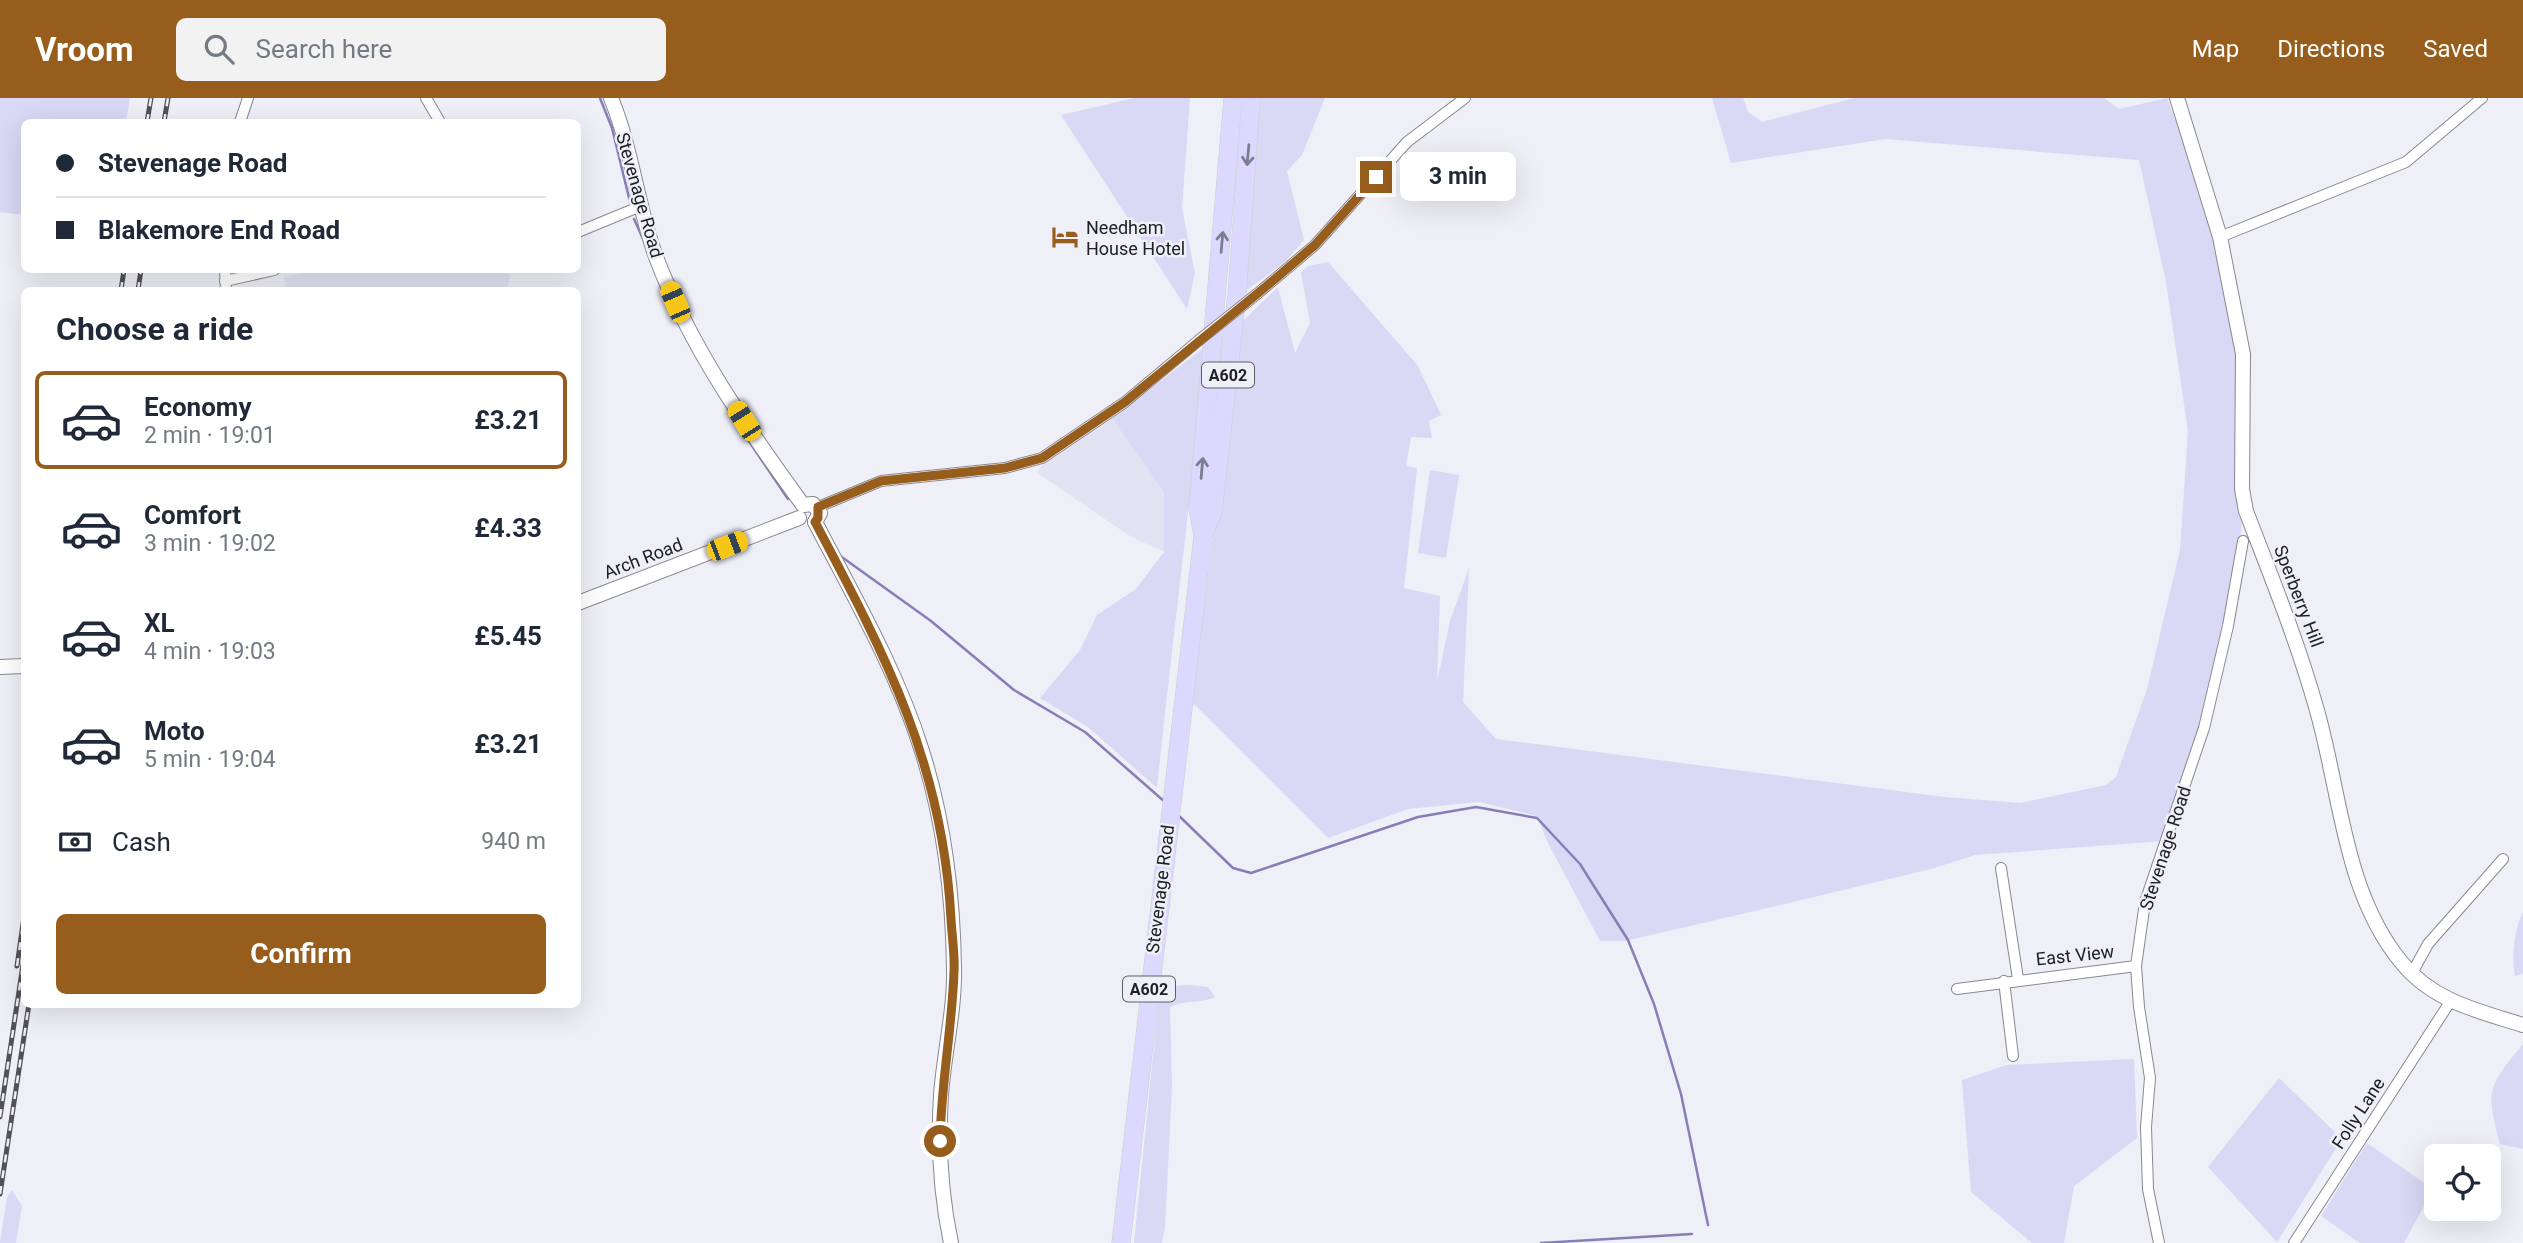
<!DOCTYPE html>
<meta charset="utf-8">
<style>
:root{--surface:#fff;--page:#f2f2f3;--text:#1f2937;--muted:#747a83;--line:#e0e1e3;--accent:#975d1c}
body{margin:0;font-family:Roboto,sans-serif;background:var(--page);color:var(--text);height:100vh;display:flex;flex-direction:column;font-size:26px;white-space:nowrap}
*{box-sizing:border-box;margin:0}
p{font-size:23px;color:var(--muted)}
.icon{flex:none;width:38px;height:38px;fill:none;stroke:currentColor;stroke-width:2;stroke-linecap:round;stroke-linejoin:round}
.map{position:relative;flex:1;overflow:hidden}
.side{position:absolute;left:21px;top:189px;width:560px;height:721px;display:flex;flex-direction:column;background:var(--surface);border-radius:10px;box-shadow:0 7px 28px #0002}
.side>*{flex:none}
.banner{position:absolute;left:21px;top:21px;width:560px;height:154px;border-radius:10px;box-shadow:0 7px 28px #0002;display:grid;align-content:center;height:154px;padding:0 35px;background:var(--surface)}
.fabs{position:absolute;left:2424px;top:1046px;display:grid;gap:14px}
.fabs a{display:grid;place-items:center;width:77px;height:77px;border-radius:10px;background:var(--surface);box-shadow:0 7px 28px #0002;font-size:35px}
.end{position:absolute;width:32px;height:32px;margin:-16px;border:9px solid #975d1c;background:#fff;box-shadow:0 0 0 4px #fff}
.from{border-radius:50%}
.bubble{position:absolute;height:49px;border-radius:10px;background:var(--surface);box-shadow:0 7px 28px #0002;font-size:23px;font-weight:700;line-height:49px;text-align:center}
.car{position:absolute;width:21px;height:42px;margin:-21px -10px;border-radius:9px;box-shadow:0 0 5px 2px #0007;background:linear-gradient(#f5c518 24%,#345 0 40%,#f5c518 0 76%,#345 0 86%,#f5c518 0)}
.banner b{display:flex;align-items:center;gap:24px;height:66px;font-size:26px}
.banner b+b{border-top:2px solid var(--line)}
.banner i{width:18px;height:18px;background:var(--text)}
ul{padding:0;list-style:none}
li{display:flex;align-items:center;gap:21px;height:98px;margin:0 14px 10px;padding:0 21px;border:4px solid transparent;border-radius:10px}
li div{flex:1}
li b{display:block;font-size:26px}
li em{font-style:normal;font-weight:700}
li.current{border-color:var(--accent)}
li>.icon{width:63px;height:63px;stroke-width:1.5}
h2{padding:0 35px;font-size:32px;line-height:84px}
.pay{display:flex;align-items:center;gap:18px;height:77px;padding:0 35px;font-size:26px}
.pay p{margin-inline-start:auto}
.button{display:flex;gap:14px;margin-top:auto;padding:14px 35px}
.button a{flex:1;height:80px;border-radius:10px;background:var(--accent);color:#fff;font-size:28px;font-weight:700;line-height:80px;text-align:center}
header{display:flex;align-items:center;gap:42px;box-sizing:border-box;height:98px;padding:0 35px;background:var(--accent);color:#fff}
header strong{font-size:33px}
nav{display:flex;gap:38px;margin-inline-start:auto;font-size:24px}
.search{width:490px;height:63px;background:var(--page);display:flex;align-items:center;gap:18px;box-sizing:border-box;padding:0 24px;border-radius:10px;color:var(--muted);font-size:26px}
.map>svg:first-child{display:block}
.built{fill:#e2e2f2}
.green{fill:#d9d8f5}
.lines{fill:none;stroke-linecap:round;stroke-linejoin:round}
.stream{stroke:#857fb8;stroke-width:2.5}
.minor-casing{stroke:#898890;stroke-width:12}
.tertiary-casing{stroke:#898890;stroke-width:16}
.primary-casing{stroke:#cececf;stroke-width:19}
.minor{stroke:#fff;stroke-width:10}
.tertiary{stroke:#fff;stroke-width:14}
.primary{stroke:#dcd9fe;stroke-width:18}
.rail-casing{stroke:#525157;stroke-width:5}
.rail{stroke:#efeff8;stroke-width:2.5;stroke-dasharray:8;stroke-linecap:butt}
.minor-bridge-casing{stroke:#898890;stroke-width:12;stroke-linecap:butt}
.minor-bridge{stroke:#fff;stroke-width:10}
.oneway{stroke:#7e7c91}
.route{stroke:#975d1c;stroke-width:9}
.labels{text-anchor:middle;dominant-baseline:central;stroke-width:5;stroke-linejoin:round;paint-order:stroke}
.shield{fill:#efeff8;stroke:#5f5e64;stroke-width:2}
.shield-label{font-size:16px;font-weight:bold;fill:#212024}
.street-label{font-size:18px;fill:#212024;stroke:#efeff8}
.poi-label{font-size:18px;fill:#212024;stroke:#efeff8;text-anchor:start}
</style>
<header>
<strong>Vroom</strong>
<div class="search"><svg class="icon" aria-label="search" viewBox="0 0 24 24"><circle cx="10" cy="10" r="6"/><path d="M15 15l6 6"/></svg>Search here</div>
<nav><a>Map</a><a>Directions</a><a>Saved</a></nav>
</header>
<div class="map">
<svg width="2523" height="1145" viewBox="0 0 2523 1145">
<rect width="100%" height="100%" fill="#efeff8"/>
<g class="built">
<path d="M320,172H508L510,179L507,192H286L284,179Z"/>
<path d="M1110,317L1164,394V454L1130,438L1037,375L1042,368L1041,363Z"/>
</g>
<g class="green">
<path d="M0,0H130L126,24H24V117L0,114Z"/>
<path d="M1134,0H1190L1182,110L1195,175L1187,211L1061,17Z"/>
<path d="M1259,0H1325L1302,57L1287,73L1304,142L1285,164L1244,194Z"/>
<path d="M1712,0H1743L1748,14L1762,24L1854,0H2104L2119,11L2167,0C2199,82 2224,168 2238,255C2243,286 2240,319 2240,350C2241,380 2244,411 2240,440C2227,544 2194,643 2164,743L1975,757L1931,771L1742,816L1625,843H1600L1547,743L1537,718L1479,704L1408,711L1328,740L1192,604L1240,226L1278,189L1295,255L1310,225L1301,175L1308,168L1328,164L1418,268L1441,317L1429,323L1432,340L1411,339L1406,368L1417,370L1404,490L1440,498L1437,584L1450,523L1469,470L1463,604L1496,641L1945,699L2020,705L2106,687L2116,679L2147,591L2180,452L2188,333L2166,184L2139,62L1885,41L1731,65Z"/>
<path d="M1205,249C1192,397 1172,543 1157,690L1088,629L1040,600L1080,552L1097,517L1136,491L1164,454V394L1112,320Z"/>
<path d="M1430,372L1459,377L1446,460L1418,455Z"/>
<path d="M2523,814V876L2515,878C2511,856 2514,834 2523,814Z"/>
<path d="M1189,887L1208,889L1215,899C1199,906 1189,901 1170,909L1172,987L1165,1130L1162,1145H1134L1160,889Z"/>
<path d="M2523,946V1051L2500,1046C2486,991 2487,990 2523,946Z"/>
<path d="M2134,961L2137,1040L2074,1088L2064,1145H2032L1971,1094L1962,982L2006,967Z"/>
<path d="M2279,980L2342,1041L2277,1144L2208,1069Z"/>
<path d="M2367,1045L2433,1091L2404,1145H2360L2321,1118Z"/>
<path d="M12,1092L22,1108L16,1145H0L7,1099Z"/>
</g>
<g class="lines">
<g class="stream">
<path d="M600,0L612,30L631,108"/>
<path d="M634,121L644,143"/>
<path d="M734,321L788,401"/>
<path d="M839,457L931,523L1014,592L1085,634L1165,704"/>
<path d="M1177,716L1233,770L1251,775L1418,719L1476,709L1537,720L1580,766L1628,842L1654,906L1681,996L1708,1127"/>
<path d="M1541,1145L1692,1136"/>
</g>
<g class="minor-casing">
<g id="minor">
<path d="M426,0L440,24"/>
<path d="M240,24L248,0"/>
<path d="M578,134L641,108"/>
<path d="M2220,139L2406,64L2482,0"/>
<path d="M225,172L226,192"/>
<path d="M225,183L274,172"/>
<path d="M1257,196L1315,147L1407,44L1465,0"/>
<path d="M818,409L881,383L1005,370L1042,360L1125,304L1198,243"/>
<path d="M2001,770L2018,881"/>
<path d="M2412,875L2428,846L2503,761"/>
<path d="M2004,883L2013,958"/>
<path d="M1957,891L2136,868"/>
<path d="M2159,1145L2148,1091L2146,1029L2150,980L2139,909L2136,868L2145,804L2204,630L2228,528L2243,443"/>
<path d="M2294,1145L2450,904"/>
</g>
</g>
<g class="tertiary-casing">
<g id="tertiary">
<path d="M611,0C632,51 637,107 656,159C690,249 747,330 803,407"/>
<path d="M2177,0L2220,139L2243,256L2242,391L2246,413C2271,478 2297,542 2316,609C2341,694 2343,794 2402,865C2433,903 2478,913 2523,927"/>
<path d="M803,407L813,406L820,415L815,424"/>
<path d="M815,424C853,497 896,571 921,650C944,721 953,796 954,870C955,912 944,955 941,997C938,1045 941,1098 951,1145"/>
<path d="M578,505L799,420"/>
<path d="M0,569L24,568"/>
</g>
</g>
<g class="primary-casing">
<g id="primary">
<path d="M1203,438L1198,410L1233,0"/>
<path d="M1121,1145L1203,438L1213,413L1237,196L1251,0"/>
</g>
</g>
<use href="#minor" class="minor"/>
<use href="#tertiary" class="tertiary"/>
<use href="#primary" class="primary"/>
<g class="rail-casing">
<g id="rail">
<path d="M147,24L151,0"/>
<path d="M164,24L168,0"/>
<path d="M121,192L124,172"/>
<path d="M138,192L141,172"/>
<path d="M17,868L24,819"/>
<path d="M0,1019L24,860"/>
<path d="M0,1096L29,906"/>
</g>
</g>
<use href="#rail" class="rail"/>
<g class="minor-bridge-casing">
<path id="minor-bridge" d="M1198,243L1257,196"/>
</g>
<use href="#minor-bridge" class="minor-bridge"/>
</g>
<defs><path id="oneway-shaft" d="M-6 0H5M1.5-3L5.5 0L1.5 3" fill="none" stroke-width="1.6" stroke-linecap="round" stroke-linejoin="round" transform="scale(1.75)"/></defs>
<g class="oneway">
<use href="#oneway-shaft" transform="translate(1248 57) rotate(95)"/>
<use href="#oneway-shaft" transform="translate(1222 144) rotate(-85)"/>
<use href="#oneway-shaft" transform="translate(1202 370) rotate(-85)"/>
</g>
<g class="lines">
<path class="route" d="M940,1043C941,986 952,931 954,874C955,857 952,839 951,821C943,667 886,558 815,424L818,420V409L881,383L1005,370L1042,360L1125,304L1257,196L1315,147L1376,79"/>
</g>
<defs>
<g id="hotel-bare" transform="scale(2.1)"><path d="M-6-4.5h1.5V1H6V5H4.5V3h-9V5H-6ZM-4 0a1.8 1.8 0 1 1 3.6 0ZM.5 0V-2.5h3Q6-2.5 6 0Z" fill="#975d1c" stroke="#efeff8" stroke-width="2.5" paint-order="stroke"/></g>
</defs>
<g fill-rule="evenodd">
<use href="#hotel-bare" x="1065" y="139"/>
</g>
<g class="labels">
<g class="shield">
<rect x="1202" y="264.5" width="52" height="25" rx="5"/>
<rect x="1123" y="878.5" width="52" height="25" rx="5"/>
</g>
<g class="shield-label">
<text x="1228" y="277">A602</text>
<text x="1149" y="891">A602</text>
</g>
<g class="street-label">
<text transform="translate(640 97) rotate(74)">Stevenage Road</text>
<text transform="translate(643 460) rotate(-21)">Arch Road</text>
<text transform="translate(2299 498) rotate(69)">Sperberry Hill</text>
<text transform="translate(2165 750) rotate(-72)">Stevenage Road</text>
<text transform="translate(1160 791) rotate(-83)">Stevenage Road</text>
<text transform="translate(2075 857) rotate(-6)">East View</text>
<text transform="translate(2358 1015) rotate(-57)">Folly Lane</text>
</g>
<g class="poi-label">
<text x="1086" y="129">Needham<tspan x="1086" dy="21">House Hotel</tspan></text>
</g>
</g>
</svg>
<div class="fabs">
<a><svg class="icon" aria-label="locate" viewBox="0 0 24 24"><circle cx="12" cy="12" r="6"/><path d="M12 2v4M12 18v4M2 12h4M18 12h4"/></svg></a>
</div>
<i class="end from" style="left:940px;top:1043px"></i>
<i class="end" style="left:1376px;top:79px"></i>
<div class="bubble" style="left:1400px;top:54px;width:116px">3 min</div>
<i class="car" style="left:675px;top:204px;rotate:337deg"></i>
<i class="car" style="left:744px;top:323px;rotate:328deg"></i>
<i class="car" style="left:727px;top:448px;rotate:69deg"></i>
<div class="banner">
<b><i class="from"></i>Stevenage Road</b>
<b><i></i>Blakemore End Road</b>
</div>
<section class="side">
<h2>Choose a ride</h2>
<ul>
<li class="current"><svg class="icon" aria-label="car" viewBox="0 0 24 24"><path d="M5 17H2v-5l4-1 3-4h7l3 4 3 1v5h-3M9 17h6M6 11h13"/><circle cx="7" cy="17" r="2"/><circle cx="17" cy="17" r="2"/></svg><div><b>Economy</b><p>2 min · 19:01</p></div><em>£3.21</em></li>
<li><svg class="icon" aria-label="car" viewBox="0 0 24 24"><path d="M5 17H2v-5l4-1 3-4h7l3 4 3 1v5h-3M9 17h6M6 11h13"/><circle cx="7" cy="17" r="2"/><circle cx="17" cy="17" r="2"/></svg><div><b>Comfort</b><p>3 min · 19:02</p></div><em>£4.33</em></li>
<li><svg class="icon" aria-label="car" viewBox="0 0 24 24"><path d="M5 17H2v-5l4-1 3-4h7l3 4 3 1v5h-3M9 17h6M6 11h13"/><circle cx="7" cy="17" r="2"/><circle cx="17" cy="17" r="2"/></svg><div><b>XL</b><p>4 min · 19:03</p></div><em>£5.45</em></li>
<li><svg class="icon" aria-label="car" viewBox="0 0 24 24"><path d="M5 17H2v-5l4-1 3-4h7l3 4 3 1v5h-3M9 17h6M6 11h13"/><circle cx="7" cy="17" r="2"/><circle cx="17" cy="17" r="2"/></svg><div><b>Moto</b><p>5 min · 19:04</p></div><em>£3.21</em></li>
</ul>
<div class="pay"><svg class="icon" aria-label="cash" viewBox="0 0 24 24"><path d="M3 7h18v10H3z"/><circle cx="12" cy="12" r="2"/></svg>Cash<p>940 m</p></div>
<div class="button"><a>Confirm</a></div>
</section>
</div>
